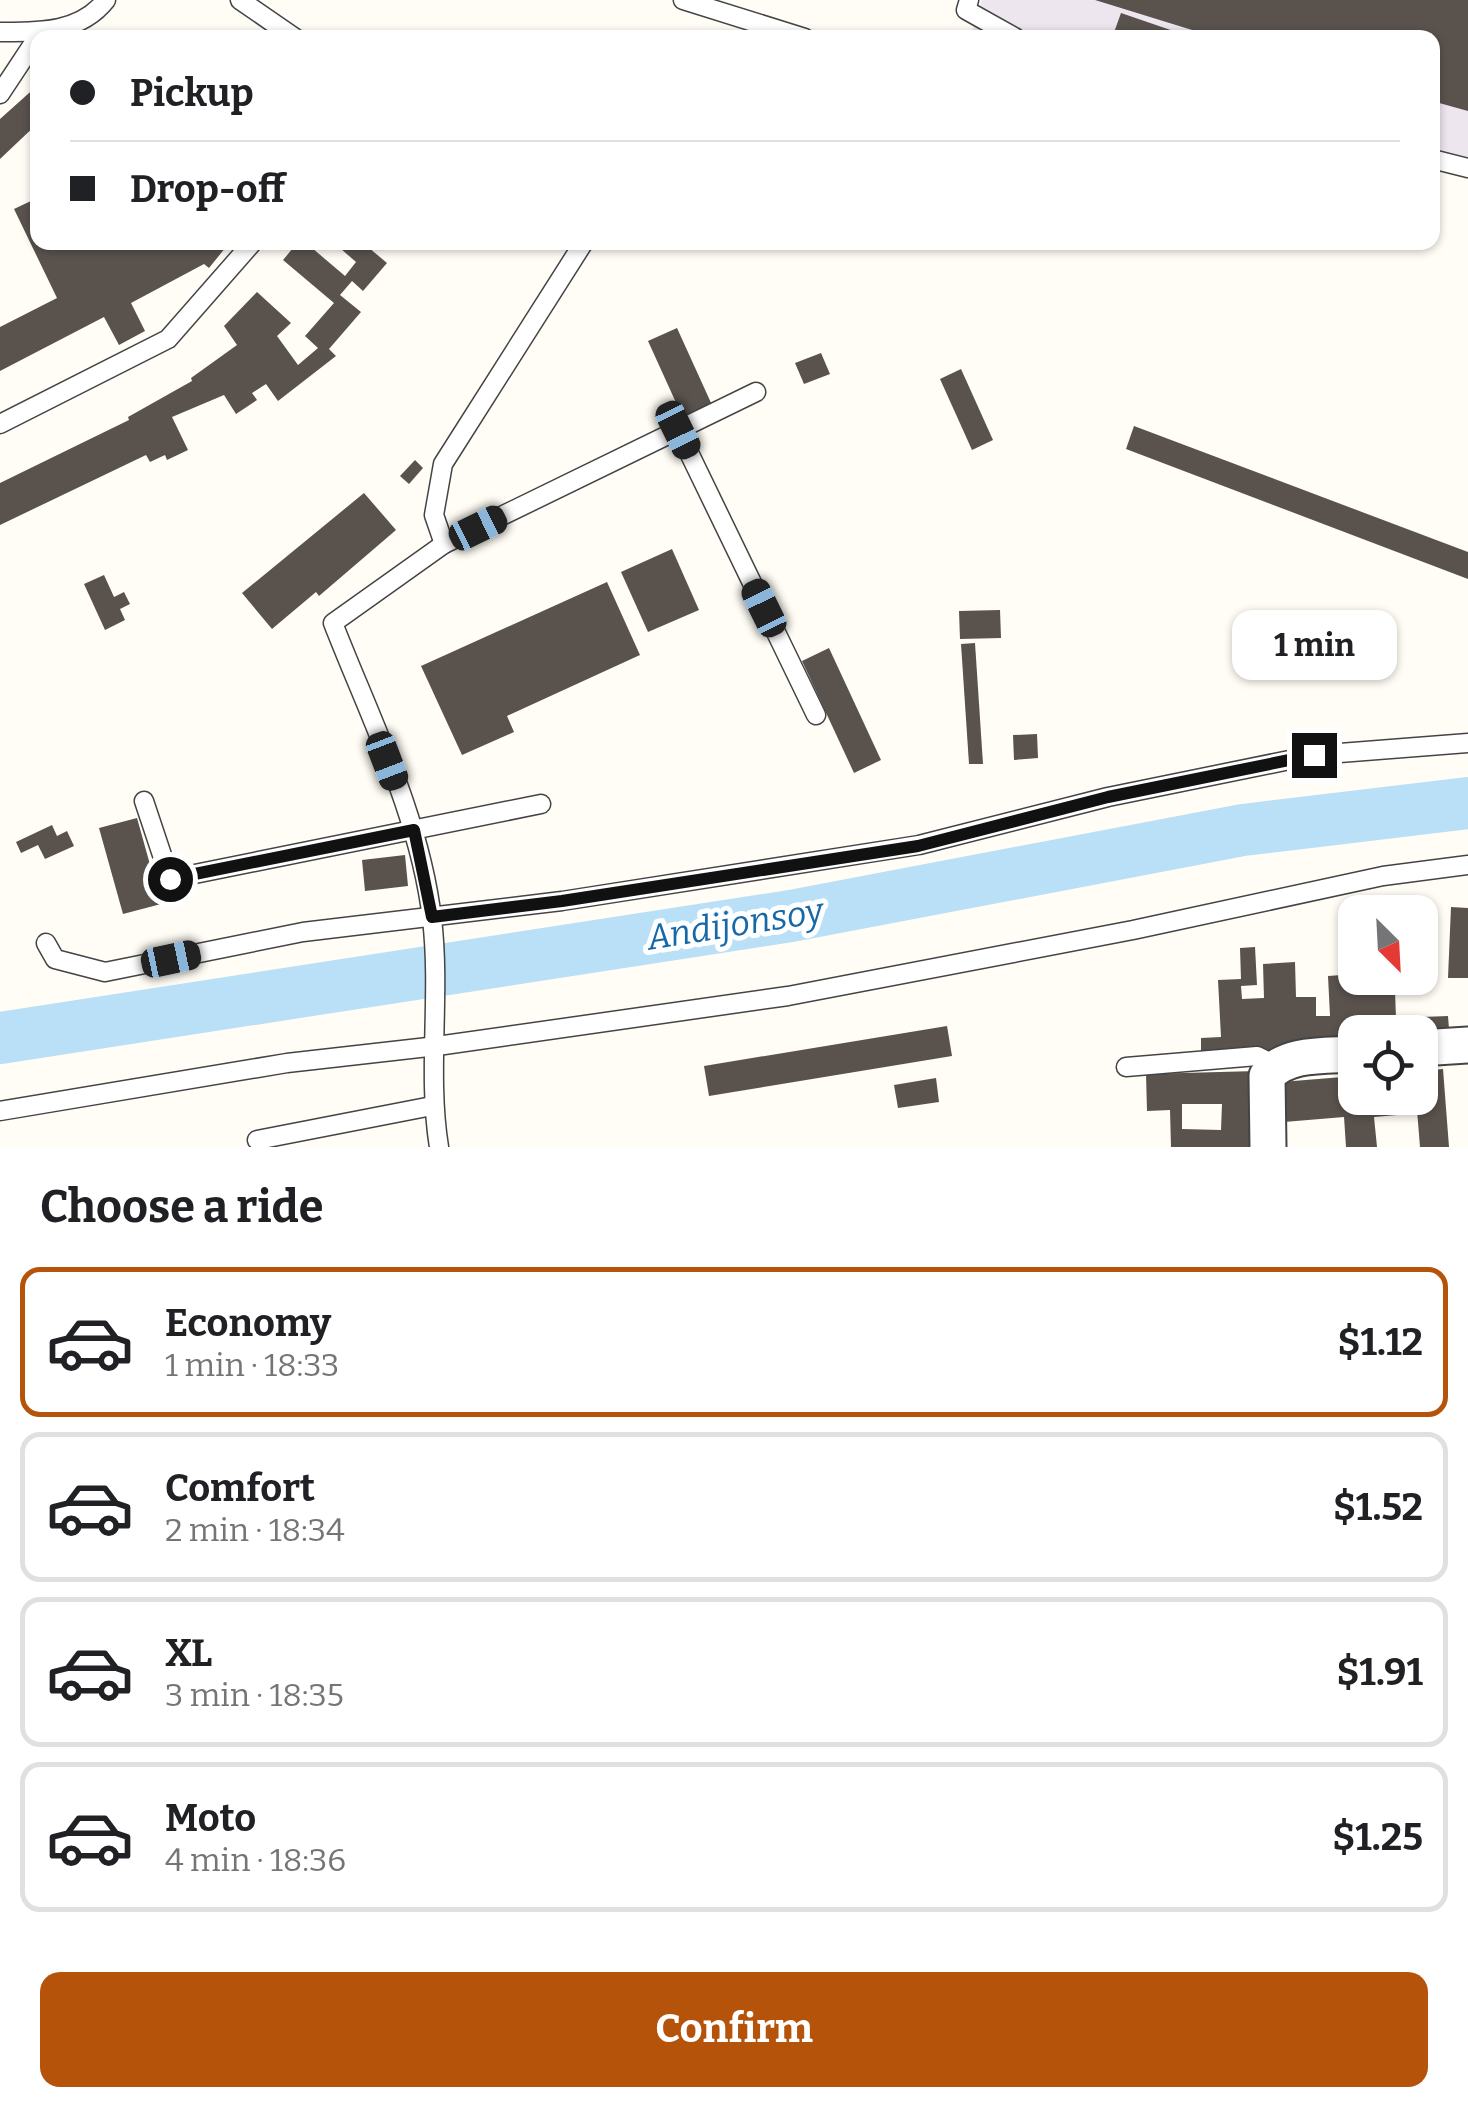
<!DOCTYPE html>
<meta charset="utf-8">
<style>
:root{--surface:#fff;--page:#f2f2f2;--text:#202124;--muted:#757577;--line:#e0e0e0;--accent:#b45309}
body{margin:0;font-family:Bitter,serif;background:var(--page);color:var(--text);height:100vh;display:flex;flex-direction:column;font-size:38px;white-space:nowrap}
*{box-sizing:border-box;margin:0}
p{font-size:32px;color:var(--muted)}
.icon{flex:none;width:55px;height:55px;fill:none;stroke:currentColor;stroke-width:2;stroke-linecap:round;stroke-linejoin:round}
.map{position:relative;height:1147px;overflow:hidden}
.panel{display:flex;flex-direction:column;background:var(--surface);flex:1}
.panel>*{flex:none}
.guide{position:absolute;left:30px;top:30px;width:1410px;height:220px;border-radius:20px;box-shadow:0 2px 8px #0004;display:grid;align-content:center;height:220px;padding:0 40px;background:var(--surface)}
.needle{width:65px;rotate:156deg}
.buttons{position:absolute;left:1338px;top:895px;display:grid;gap:20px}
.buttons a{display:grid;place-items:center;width:100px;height:100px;border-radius:20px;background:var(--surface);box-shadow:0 2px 8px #0004;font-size:50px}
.end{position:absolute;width:45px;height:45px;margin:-22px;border:12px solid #111;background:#fff;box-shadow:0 0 0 5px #fff}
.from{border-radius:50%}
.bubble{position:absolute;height:70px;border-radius:20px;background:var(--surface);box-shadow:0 2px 8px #0004;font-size:32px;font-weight:700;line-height:70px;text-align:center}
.car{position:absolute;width:30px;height:60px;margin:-30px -15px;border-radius:12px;box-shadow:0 0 8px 2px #0007;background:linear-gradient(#222 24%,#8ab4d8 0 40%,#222 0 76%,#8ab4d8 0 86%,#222 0)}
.guide b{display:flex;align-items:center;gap:35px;height:95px;font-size:38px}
.guide b+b{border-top:2px solid var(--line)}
.guide i{width:25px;height:25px;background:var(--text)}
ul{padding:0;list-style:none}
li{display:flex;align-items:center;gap:30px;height:150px;margin:0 20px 15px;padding:0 20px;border:5px solid var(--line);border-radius:20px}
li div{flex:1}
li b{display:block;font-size:38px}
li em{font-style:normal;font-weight:700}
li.current{border-color:var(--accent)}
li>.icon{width:90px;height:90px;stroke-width:1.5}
h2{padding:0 40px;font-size:45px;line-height:120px}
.cta{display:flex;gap:20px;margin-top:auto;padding:20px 40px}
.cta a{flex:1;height:115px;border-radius:20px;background:var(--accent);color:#fff;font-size:40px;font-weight:700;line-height:115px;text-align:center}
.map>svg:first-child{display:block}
.industrial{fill:#eee6ef}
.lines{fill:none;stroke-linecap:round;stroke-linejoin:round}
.river{stroke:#b9e0f7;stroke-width:52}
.building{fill:#5a524d;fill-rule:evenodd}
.service-casing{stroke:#444;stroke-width:21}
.minor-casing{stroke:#444;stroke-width:39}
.service{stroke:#fff;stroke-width:18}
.minor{stroke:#fff;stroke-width:35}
.route{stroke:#111;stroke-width:12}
.labels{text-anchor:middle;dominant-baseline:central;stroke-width:10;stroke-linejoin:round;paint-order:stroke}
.water-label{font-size:35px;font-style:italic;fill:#1768a6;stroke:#fff}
</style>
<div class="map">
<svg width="1468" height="1147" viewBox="0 0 1468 1147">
<rect width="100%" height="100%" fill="#fffdf5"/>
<path class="industrial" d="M982,0H1468V175L1433,165L1432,38H970Z"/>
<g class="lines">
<path class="river" d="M0,1038L791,916L1243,830L1468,803"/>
</g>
<g class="building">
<path d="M1095,0H1468V111L1432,101V38H1218Z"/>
<path d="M1121,13L1191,37V38H1112Z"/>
<path d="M38,85V123L0,159V119Z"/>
<path d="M33,200L38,209V242H61L65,249L79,242H230L209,268L204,264L131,303L145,331L119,345L104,317L0,371V327L57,298L14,209Z"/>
<path d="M298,242H305L345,276L356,262L333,242H362L387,263L363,291L352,281L340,295L361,312L329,349L336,356L278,401L266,384L252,393L257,400L236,414L224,395L172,417L188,450L167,460L165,455L150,462L146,455L0,525V483L129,420L128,417L192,381L191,378L237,345L224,326L257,292L291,323L277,336L298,365L318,348L305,336L334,303L283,260Z"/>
<path d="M677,328L712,405L683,418L648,341Z"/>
<path d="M821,353L830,374L804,384L795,363Z"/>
<path d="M961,369L993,440L972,450L940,379Z"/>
<path d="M1134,426L1468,552V579L1126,449Z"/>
<path d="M415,460L423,468L409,484L400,476Z"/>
<path d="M364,493L396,530L319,596L316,592L272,629L242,593Z"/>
<path d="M672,549L699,610L648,632L621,572Z"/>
<path d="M104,575L114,597L124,592L130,604L120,609L125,620L105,630L84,584Z"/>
<path d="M607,582L640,655L507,716L514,732L462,755L421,666Z"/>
<path d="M1000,610L1001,638L960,639L959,611Z"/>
<path d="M975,643L983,764H969L961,644Z"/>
<path d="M829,648L881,760L854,773L802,661Z"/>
<path d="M1037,734L1038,758L1014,760L1013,735Z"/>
<path d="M137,818L161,904L123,914L99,828Z"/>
<path d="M52,825L57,836L67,831L74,846L45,859L38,845L21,853L16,842Z"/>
<path d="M405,855L408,886L365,891L362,860Z"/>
<path d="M1451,907L1468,908V978H1448Z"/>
<path d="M1255,947L1257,985L1241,986L1242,999L1264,998L1263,964L1295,962L1296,997H1316V1016H1330L1328,976L1355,974V978H1376V992L1395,991L1396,1018L1448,1016L1450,1042L1420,1032H1355V1047L1201,1054V1038L1221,1037L1218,980L1241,979L1240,948Z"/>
<path d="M947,1026L952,1056L709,1096L704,1066Z"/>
<path d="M1443,1069L1449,1147H1420L1416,1098H1420V1071Z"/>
<path d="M1257,1071L1259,1147H1171L1170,1110L1147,1111L1146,1074ZM1182,1104H1222L1221,1130L1182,1129Z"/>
<path d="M1355,1076V1098H1395L1397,1115L1374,1117L1377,1147H1346L1344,1117L1284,1122L1281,1082Z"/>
<path d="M936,1078L939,1102L898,1108L894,1085Z"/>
</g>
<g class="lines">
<g class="service-casing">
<g id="service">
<path d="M240,0L295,38"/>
<path d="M683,0L805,38"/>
<path d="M969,0L966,10L1016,38"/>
<path d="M0,32C39,32 80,33 106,0"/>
<path d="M0,94L41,32"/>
<path d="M1432,159L1468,168"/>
<path d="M584,242L443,464L434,515L444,544L756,392"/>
<path d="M0,424L168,339L253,242"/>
<path d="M678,430L816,715"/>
<path d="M144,801L170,879L541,804"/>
<path d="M46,943L55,959L105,972L303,932L562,901L919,845L1108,797L1314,755L1468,743"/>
<path d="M1126,1067L1257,1056L1276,1065"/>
<path d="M0,1111L287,1063L437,1046L788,996L1133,930L1383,876L1468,865"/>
<path d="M257,1140L432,1106"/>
<path d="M439,1147C427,1073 441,995 432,919C420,816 370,718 333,623L444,544"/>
</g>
</g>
<g class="minor-casing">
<g id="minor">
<path d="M1420,1048L1468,1045"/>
<path d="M1268,1147L1267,1076C1287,1052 1326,1056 1355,1054"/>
</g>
</g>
<use href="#service" class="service"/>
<use href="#minor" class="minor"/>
</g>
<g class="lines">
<path class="route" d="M170,879L414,830L432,917L562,901L918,846L1108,797L1314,755"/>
</g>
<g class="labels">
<g class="water-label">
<text transform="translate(735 924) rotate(-9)">Andijonsoy</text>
</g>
</g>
</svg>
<div class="buttons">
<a><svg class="needle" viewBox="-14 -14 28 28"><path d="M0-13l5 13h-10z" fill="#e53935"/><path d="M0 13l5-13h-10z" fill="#757577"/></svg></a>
<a><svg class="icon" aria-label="locate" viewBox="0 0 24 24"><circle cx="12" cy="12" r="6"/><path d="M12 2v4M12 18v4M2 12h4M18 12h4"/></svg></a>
</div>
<i class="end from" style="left:170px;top:879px"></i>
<i class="end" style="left:1314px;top:755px"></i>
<div class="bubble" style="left:1232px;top:610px;width:165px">1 min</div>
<i class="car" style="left:678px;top:430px;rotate:154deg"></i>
<i class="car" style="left:478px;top:528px;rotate:64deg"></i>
<i class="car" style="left:764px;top:608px;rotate:334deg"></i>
<i class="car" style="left:387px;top:761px;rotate:159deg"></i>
<i class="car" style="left:171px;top:959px;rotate:78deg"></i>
<div class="guide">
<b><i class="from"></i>Pickup</b>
<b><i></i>Drop-off</b>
</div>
</div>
<section class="panel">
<h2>Choose a ride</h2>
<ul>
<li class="current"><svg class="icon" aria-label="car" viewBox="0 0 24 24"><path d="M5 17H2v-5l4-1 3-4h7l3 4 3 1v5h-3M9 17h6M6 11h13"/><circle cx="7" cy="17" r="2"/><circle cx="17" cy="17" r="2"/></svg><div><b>Economy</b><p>1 min · 18:33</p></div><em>$1.12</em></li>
<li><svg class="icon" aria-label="car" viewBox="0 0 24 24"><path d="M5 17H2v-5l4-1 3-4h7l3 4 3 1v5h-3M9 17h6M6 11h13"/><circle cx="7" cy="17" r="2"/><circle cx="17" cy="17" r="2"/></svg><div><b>Comfort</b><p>2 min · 18:34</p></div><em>$1.52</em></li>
<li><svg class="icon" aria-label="car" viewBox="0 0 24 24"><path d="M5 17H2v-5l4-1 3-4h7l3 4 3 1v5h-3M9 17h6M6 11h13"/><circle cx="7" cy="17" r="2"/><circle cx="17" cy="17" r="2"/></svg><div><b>XL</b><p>3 min · 18:35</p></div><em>$1.91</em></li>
<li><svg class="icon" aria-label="car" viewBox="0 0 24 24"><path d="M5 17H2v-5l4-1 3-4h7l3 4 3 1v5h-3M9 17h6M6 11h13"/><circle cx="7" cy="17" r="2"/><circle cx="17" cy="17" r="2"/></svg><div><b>Moto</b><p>4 min · 18:36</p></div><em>$1.25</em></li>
</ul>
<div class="cta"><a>Confirm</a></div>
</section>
